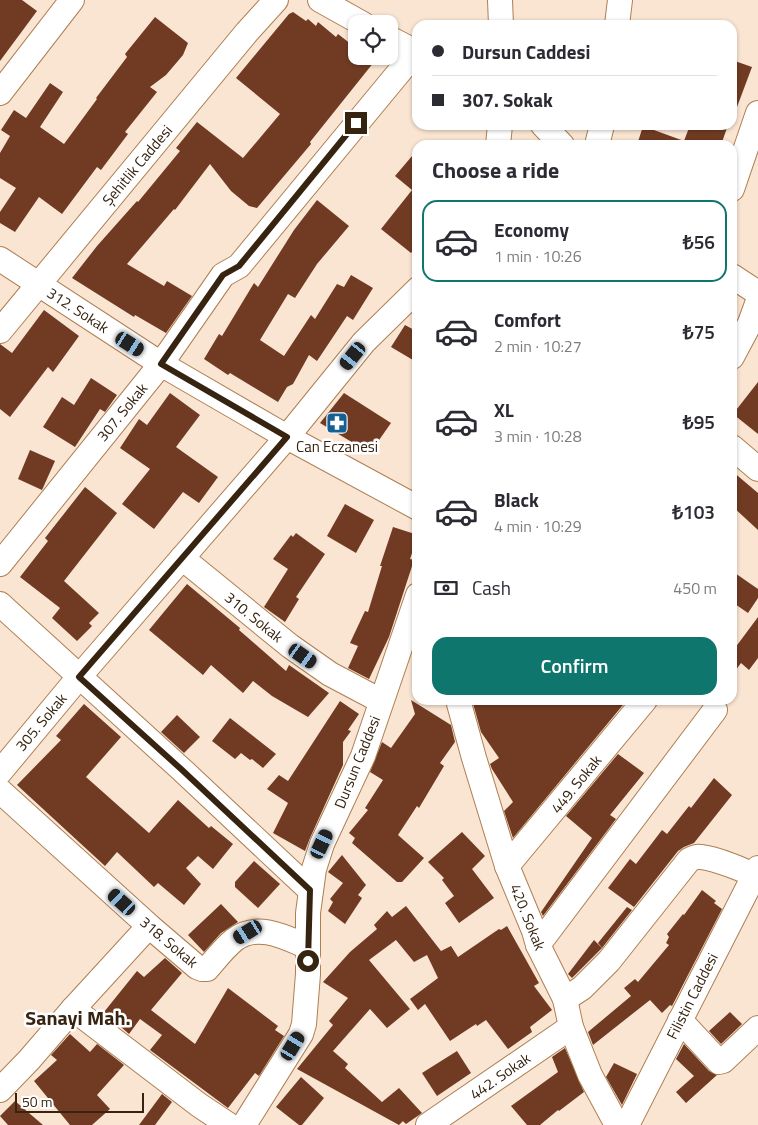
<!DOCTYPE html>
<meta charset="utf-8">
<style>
:root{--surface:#fff;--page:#f2f2f3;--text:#2b2b33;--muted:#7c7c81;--line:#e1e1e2;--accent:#0f766e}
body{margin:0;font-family:"Titillium Web",sans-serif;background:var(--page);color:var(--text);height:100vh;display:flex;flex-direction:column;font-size:19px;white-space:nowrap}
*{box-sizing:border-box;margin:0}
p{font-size:16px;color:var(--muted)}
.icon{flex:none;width:28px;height:28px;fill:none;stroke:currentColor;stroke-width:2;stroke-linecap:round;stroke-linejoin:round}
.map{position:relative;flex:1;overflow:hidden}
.sheet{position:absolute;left:412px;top:140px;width:325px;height:565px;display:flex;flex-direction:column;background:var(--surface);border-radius:15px;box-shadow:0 1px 4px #0004}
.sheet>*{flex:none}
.guide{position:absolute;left:412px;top:20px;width:325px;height:110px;border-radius:15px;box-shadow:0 1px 4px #0004;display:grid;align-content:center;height:110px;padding:0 20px;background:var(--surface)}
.tools{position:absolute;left:348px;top:15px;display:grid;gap:10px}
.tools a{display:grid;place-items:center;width:50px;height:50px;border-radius:10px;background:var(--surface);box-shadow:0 1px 4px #0004;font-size:25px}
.scale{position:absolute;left:15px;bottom:12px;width:129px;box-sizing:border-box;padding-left:5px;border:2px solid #362310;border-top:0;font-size:14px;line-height:18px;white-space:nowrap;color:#362310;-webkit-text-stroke:4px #fff;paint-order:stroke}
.end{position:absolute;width:22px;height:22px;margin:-11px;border:6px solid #362310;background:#fff;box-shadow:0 0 0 2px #fff}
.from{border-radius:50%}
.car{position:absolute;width:15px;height:30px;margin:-15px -8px;border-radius:6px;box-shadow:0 0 4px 1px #0007;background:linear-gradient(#222 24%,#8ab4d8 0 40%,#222 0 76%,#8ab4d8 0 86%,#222 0)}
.guide b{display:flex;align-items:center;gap:18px;height:48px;font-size:19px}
.guide b+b{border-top:1px solid var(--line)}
.guide i{width:12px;height:12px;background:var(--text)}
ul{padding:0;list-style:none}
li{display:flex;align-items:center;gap:15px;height:82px;margin:0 10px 8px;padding:0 10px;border:2px solid transparent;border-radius:15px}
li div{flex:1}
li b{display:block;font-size:19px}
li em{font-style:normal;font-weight:600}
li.selected{border-color:var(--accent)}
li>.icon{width:45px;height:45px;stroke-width:1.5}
h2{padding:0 20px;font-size:22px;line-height:60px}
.pay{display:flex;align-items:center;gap:12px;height:55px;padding:0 20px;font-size:19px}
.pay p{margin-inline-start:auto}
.cta{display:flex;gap:10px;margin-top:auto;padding:10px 20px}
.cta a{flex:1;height:58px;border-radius:15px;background:var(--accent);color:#fff;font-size:20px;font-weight:600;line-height:58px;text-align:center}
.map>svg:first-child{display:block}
.building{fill:#713b23}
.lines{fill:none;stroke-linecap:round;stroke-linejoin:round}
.minor-casing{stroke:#ae7f52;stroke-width:26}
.minor{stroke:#fff;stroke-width:24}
.route{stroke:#362310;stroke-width:6}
.labels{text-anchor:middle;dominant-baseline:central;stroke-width:5;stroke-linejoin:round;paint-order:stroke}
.street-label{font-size:15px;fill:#362310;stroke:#fff}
.poi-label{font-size:15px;fill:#362310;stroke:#fff}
.district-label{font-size:20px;font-weight:bold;fill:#362310;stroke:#fff}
</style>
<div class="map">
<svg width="758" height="1125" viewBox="0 0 758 1125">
<rect width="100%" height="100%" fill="#fae5d2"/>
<g class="building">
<path d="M0,0H22L37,11L0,61Z"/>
<path d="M293,12L306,21L308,19L316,26L318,22L336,37L338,34L356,48V56H367L374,62L310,142L311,144L257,208L249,206L231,191L210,164L175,210L174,209L127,264L164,286L167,281L192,296L166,333L135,315L134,317L72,278L97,246L137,201L138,202L180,151L176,148L197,122L243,158L280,114L236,78L289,14Z"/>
<path d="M155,17L188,43L183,55L166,75L150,87L157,92L125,132L128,134L101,170L97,167L62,214L39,197L15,232L0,223V212L16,188L0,178V153L10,136L1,130L14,110L26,118L50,83L63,92L40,127L64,144L97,99L96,98L127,57L125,54Z"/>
<path d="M732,60L752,67L734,115L732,114Z"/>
<path d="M690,125H728L721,145H637L643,126L684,141Z"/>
<path d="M418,149V245L411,253L381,229L412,190L395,176Z"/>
<path d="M317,200L349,226L317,264L295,298L288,294L260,340L284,356L311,315L315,319L337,284L344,287L351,275L373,288L353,320L347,316L317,361L309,355L293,384L287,387L278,402L230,373L228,375L204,359L219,334L222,336L254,283L258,287L294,230Z"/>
<path d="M44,310L79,336L53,372L48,367L10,417L0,409V344L12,353Z"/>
<path d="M405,325L418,332V363L391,347Z"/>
<path d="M91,378L117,395L105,412L100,409L75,447L43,427L62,397L74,405Z"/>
<path d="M758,382V434L733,414Z"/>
<path d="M170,393L200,415L176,447L218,477L199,503L183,492L154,529L122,504L150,469L120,448L139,419L147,425Z"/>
<path d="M344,393L391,423L370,453L320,423Z"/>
<path d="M30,450L55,461L42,490L18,479Z"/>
<path d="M732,471L758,493V530L732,506Z"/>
<path d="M85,487L117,513L64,581L99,613L89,623L92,626L77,641L52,618L60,608L20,577L48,541L45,538Z"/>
<path d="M345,504L374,520L356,553L327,536Z"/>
<path d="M393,527L418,535L410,559L414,560L389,637L369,679L348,668L358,646L350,643L365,611L368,612L382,566H380Z"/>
<path d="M296,533L325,554L296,597L299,599L285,622L264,607L288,569L273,559L291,535L293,537Z"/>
<path d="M732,571L758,589V598L748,613L732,602Z"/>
<path d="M187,584L240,628L239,630L286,671L289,665L329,693L308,717L272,696L253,681L243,693L211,665L203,675L149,630Z"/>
<path d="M758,617V658L749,670L741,663L732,675V652Z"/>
<path d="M411,700L451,725L455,742L440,763L444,766L419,808L417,806L398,835L424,858L402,882H397L352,843L355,838L349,833L368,810L365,808L383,780L370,772L382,742L391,748L415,714Z"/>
<path d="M472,700H627L513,838L504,811L513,802L492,769L490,764L499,758L481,732Z"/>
<path d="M340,701L359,714L348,730L351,731L343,742V765L310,838L305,851L273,833L288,803L267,789L279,775L288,781Z"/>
<path d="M84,704L121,737L86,777L149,833L178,800L209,828L211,826L233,844L213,869L198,856L186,868L201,884L184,905L158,883L154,887L117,852L105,866L17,785L61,740L56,736Z"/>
<path d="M177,715L200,737L184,753L161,732Z"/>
<path d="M230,718L276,754L263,768L252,759L250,760L241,753L235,759L212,741Z"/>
<path d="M618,754L644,773L610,815L616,819L543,916L541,912L592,838L566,816Z"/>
<path d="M714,778L732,795L694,843L684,847L678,851L634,907L608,888L630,859L636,864L662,830L667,834L689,806L691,808Z"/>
<path d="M462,832L485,856L472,869L494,898L459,923L445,903L454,896L442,880L444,878L428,862Z"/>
<path d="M342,855L366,885L358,895L362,898L345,924L328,911L333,902L330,899L343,883L328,872Z"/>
<path d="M254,861L280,884L258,908L235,887V882Z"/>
<path d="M702,890L716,901L714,903L722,909L672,1006L670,1005L662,1013L650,1000L593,1045L588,1032L631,996L624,988L635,979L638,982L669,945L666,943L669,937L667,934L683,914L684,915Z"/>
<path d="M221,904L238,922L221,933L204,952L188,935Z"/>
<path d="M406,906L441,951L451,946L458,957L499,929L501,930L507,926L539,983L534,986L552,1010L530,1027L532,1032L508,1049L486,1020L477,1026L476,1024L450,1041L425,1004L418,1010L410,999L438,978L427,955L414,962L396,940L369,960L410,1009L387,1028L370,1009L333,1051L348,1064L345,1068L382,1102L399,1088L422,1113L406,1124L384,1104L403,1121L399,1125L297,1069L333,1025L329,1021L348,998L323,982L350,952L377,929L374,925L387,911L392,917Z"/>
<path d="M627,907L632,910L602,948L598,943Z"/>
<path d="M594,940L602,948L572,978L568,974Z"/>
<path d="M165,958L182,973L151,1010L195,1044L228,988L278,1026L275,1030L284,1036L259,1076L255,1073L228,1108L150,1050L162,1035L140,1019L129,1034L104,1012L137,971L144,977Z"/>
<path d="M730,1012L742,1024L721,1044L709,1031Z"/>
<path d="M70,1034L90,1052L97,1044L124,1065L97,1095L110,1109L92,1125H70L34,1081L57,1060L51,1055Z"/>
<path d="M684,1044L709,1071L717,1075L686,1103L676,1092L694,1076L676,1059Z"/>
<path d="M565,1048L584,1092L559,1111L558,1110L540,1125H527L511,1106L558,1072L552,1057Z"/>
<path d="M457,1051L471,1073L437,1096L422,1073Z"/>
<path d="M614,1063L637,1074L622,1105L606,1077Z"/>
<path d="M301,1077L324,1098L302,1125H299L276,1107Z"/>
<path d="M162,1094L172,1102L155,1125H139Z"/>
<path d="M15,1101L43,1125H8L0,1116Z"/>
</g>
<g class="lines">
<g class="minor-casing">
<g id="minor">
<path d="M320,0L363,24"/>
<path d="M500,0L501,25"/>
<path d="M617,25L620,0"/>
<path d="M389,38L418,53"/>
<path d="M0,93L72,0"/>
<path d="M543,125L562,145"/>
<path d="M498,145L500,125"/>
<path d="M597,145L602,125"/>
<path d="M732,189L758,113"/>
<path d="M0,259L161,364L287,437L418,508"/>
<path d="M732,276L758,293"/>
<path d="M0,331L247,32L276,0"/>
<path d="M732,357L750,323L758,301"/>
<path d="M732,447L758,469"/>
<path d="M182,558L290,646L330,674L381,701"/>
<path d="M0,564L161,364L223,275L239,266L415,53"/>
<path d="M0,604L181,769L310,890"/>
<path d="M458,700L474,758L507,866L534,931L538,945L565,999L571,1027L590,1075L617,1125"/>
<path d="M0,772L79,677L287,437L364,342L418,289"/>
<path d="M0,791L149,926L197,967L202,969H207C215,960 224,948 234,940C257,922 285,937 308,947"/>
<path d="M507,866L645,700"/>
<path d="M538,945L715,710"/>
<path d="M565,999L582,988L609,961L689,860C693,858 697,856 701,857C713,858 750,871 758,879"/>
<path d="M73,1009L199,1105L229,1125"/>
<path d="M680,1020L719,1062L723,1061L758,1028"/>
<path d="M0,1090L29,1060L73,1009L149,926"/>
<path d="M244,1125L301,1034L304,1024L308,974V913L314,869L322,844L363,756L418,595"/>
<path d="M428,1125L571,1027"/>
<path d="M627,1125L758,868"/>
</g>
</g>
<use href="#minor" class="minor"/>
</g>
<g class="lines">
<path class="route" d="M308,961L310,890L181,769L79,677L287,437L161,364L223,275L239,266L356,123"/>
</g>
<defs>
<g id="pharmacy-square" transform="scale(1.125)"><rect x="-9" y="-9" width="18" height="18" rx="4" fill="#146093" stroke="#fff"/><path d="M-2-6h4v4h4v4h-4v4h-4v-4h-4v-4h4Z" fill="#fff"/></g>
</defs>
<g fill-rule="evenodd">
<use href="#pharmacy-square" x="337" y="423"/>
</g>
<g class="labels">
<g class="street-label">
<text transform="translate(137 165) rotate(-50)">Şehitlik Caddesi</text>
<text transform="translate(78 310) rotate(33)">312. Sokak</text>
<text transform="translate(122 412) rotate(-51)">307. Sokak</text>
<text transform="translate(254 617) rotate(39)">310. Sokak</text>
<text transform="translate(41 722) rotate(-50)">305. Sokak</text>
<text transform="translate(357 762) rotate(-68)">Dursun Caddesi</text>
<text transform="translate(576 784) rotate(-51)">449. Sokak</text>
<text transform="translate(528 917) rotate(68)">420. Sokak</text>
<text transform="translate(169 942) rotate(40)">318. Sokak</text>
<text transform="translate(692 996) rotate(-63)">Filistin Caddesi</text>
<text transform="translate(500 1076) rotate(-35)">442. Sokak</text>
</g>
<g class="poi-label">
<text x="337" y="446">Can Eczanesi</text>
</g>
<g class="district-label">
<text x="78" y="1017">Sanayi Mah.</text>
</g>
</g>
</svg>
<div class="tools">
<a><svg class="icon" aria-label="locate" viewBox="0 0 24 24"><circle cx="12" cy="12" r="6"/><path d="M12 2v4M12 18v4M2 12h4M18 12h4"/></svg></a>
</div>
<div class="scale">50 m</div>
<i class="end from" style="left:308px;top:961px"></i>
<i class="end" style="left:356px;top:123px"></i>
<i class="car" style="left:130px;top:344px;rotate:123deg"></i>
<i class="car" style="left:353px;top:356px;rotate:219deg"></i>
<i class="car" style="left:303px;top:656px;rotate:125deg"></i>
<i class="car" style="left:322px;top:844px;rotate:25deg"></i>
<i class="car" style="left:122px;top:902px;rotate:312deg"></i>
<i class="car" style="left:248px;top:932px;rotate:239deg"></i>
<i class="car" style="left:293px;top:1046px;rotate:31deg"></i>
<div class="guide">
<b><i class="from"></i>Dursun Caddesi</b>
<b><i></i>307. Sokak</b>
</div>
<section class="sheet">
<h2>Choose a ride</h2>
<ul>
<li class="selected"><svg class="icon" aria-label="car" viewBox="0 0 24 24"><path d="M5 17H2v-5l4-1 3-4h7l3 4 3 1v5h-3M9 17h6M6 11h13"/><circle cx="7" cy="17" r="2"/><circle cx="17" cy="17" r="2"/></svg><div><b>Economy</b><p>1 min · 10:26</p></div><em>₺56</em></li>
<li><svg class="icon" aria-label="car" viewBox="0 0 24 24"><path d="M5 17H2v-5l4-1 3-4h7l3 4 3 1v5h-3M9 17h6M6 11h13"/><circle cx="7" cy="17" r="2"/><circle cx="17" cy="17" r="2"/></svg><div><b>Comfort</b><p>2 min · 10:27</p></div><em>₺75</em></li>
<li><svg class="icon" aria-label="car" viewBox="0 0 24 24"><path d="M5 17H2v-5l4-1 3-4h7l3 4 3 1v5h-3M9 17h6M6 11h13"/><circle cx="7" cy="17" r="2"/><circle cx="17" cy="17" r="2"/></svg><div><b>XL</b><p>3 min · 10:28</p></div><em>₺95</em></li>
<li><svg class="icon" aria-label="car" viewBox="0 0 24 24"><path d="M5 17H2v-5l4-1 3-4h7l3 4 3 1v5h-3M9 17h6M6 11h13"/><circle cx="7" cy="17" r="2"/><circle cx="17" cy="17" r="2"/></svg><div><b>Black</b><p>4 min · 10:29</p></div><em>₺103</em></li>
</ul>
<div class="pay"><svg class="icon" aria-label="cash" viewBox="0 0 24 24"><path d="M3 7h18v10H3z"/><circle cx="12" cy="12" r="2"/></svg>Cash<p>450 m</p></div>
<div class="cta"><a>Confirm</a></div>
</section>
</div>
